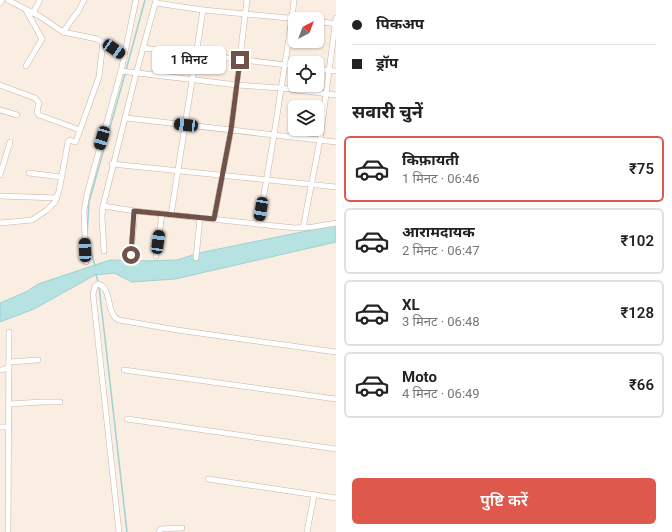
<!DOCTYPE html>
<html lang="hi">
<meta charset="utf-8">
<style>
:root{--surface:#fff;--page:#f2f2f2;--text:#222;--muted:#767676;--line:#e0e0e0;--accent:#de584c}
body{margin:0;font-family:Roboto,"Noto Sans Devanagari",sans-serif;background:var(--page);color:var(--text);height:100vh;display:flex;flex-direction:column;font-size:15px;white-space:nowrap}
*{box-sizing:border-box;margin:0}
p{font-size:13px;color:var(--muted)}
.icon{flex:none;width:22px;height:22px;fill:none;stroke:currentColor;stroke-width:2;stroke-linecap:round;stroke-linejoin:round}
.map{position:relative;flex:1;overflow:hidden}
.details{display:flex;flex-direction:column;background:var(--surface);width:336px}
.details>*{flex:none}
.banner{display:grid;align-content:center;height:88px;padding:0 16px;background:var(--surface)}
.needle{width:26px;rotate:41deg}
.buttons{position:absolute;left:288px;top:12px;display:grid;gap:8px}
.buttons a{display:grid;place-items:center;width:36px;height:36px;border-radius:6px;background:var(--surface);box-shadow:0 1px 3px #0004;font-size:20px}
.end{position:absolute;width:18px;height:18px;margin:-9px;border:5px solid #705249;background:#fff;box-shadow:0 0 0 2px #fff}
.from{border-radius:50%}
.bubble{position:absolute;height:28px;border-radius:6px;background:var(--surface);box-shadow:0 1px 3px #0004;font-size:13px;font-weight:600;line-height:28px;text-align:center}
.car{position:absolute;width:12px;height:24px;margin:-12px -6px;border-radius:5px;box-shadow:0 0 3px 1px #0007;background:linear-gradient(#222 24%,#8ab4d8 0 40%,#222 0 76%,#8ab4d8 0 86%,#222 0)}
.banner b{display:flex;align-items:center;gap:14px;height:38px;font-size:15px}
.banner b+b{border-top:1px solid var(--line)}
.banner i{width:10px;height:10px;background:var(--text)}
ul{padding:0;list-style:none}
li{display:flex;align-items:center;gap:12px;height:66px;margin:0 8px 6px;padding:0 8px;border:2px solid var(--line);border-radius:6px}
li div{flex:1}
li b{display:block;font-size:15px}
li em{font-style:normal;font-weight:600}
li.on{border-color:var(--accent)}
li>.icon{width:36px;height:36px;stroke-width:1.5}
h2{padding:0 16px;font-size:18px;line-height:48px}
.button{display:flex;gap:8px;margin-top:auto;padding:8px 16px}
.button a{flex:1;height:46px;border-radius:6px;background:var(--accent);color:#fff;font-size:16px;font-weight:600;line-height:46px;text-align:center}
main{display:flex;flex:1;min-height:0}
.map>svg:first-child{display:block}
.water{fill:#b7e2e2;stroke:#9ed2d3}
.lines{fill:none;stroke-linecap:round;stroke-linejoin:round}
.stream{stroke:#9ed2d3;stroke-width:1.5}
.minor-casing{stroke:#cab3a8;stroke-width:6}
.minor{stroke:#fff;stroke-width:5}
.route{stroke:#705249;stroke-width:5}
</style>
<main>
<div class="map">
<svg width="336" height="532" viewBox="0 0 336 532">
<rect width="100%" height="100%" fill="#faede1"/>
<path class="water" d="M336,225V242L175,279L132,282L114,273L95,275L34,309L0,322V303L28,291L38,284L110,260L139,261L177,260L199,253Z"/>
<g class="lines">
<g class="stream">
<path d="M126,70L145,0"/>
<path d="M95,266L87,235L89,202L125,74"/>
<path d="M96,274L98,282"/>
<path d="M99,286L127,532"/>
</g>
<g class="minor-casing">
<g id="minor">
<path d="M8,0L41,17L63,32L97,39L125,56"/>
<path d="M0,3L2,0"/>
<path d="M156,3L203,10L298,19"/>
<path d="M26,10L42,39L26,66"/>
<path d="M33,13L40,0"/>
<path d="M317,21L336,24"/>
<path d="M63,32L79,10L84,0"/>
<path d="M143,48L295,66"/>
<path d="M317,69L336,71"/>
<path d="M121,71L237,85L281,88L336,95"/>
<path d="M0,85L35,98L39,103L37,112L39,115L80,130"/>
<path d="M0,110L17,115"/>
<path d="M126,118L336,142"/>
<path d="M112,164L336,187"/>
<path d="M29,173L61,177"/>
<path d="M0,175L10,142"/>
<path d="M0,196L57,198"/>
<path d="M103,206L135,211L295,228L313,227L336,223"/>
<path d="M171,215L203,10"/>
<path d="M214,219L231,130L247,0"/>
<path d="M0,223L32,220L47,210L55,202L59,191L68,142L70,140L75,142L76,141L99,77L103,42"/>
<path d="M259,224L274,135L292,18L294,0"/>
<path d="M303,228L320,140L336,18"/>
<path d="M104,251L102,217L103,206L136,74L156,0"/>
<path d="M131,255L135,211"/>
<path d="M156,256L162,214"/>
<path d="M196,258L200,218"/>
<path d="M86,262L84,211L87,194L121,71L136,0"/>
<path d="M9,362L38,360"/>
<path d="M0,370L9,368"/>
<path d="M124,370L336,399"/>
<path d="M10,404L41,402H60"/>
<path d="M127,419L336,449"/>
<path d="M0,427H9"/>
<path d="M208,479L336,498"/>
<path d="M8,532L9,332"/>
<path d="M119,532L93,294L95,286L98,284C113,288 105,314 119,320L177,330L336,352"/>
<path d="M159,532L161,529L182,528"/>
<path d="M307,532L314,495"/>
</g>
</g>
<use href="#minor" class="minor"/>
</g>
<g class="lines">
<path class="route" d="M131,255L134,211L214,219L231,130L240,60"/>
</g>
</svg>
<div class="buttons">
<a><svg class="needle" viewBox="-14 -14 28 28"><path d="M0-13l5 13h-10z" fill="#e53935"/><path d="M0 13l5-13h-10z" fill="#767676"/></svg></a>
<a><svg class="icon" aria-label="locate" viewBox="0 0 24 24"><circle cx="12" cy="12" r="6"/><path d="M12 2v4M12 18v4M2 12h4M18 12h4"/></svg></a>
<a><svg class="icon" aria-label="layers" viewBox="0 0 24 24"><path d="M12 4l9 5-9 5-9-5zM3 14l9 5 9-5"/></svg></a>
</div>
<i class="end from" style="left:131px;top:255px"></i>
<i class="end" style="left:240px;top:60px"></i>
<div class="bubble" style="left:152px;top:46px;width:74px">1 मिनट</div>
<i class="car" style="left:114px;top:49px;rotate:124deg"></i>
<i class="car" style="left:186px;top:125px;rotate:276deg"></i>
<i class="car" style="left:102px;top:138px;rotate:196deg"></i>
<i class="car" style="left:261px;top:209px;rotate:190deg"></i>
<i class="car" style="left:158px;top:242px;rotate:8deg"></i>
<i class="car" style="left:85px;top:250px;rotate:358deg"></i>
</div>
<section class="details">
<div class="banner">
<b><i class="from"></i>पिकअप</b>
<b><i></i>ड्रॉप</b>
</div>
<h2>सवारी चुनें</h2>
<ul>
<li class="on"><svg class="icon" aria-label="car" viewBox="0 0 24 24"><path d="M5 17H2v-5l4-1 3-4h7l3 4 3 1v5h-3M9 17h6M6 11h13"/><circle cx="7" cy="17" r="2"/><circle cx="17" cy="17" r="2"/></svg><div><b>किफ़ायती</b><p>1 मिनट · 06:46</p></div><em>₹75</em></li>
<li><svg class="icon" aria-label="car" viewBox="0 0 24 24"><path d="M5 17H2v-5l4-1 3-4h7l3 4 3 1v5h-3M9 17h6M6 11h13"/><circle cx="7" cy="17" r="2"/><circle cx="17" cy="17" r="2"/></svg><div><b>आरामदायक</b><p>2 मिनट · 06:47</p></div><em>₹102</em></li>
<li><svg class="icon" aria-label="car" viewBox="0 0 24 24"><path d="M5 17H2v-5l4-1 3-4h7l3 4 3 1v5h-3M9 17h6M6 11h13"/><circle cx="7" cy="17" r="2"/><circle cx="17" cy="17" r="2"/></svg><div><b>XL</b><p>3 मिनट · 06:48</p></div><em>₹128</em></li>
<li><svg class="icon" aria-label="car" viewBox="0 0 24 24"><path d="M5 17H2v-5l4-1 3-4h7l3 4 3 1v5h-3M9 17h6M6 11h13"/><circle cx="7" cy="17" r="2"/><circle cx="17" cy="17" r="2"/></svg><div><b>Moto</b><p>4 मिनट · 06:49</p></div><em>₹66</em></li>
</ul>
<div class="button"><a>पुष्टि करें</a></div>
</section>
</main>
